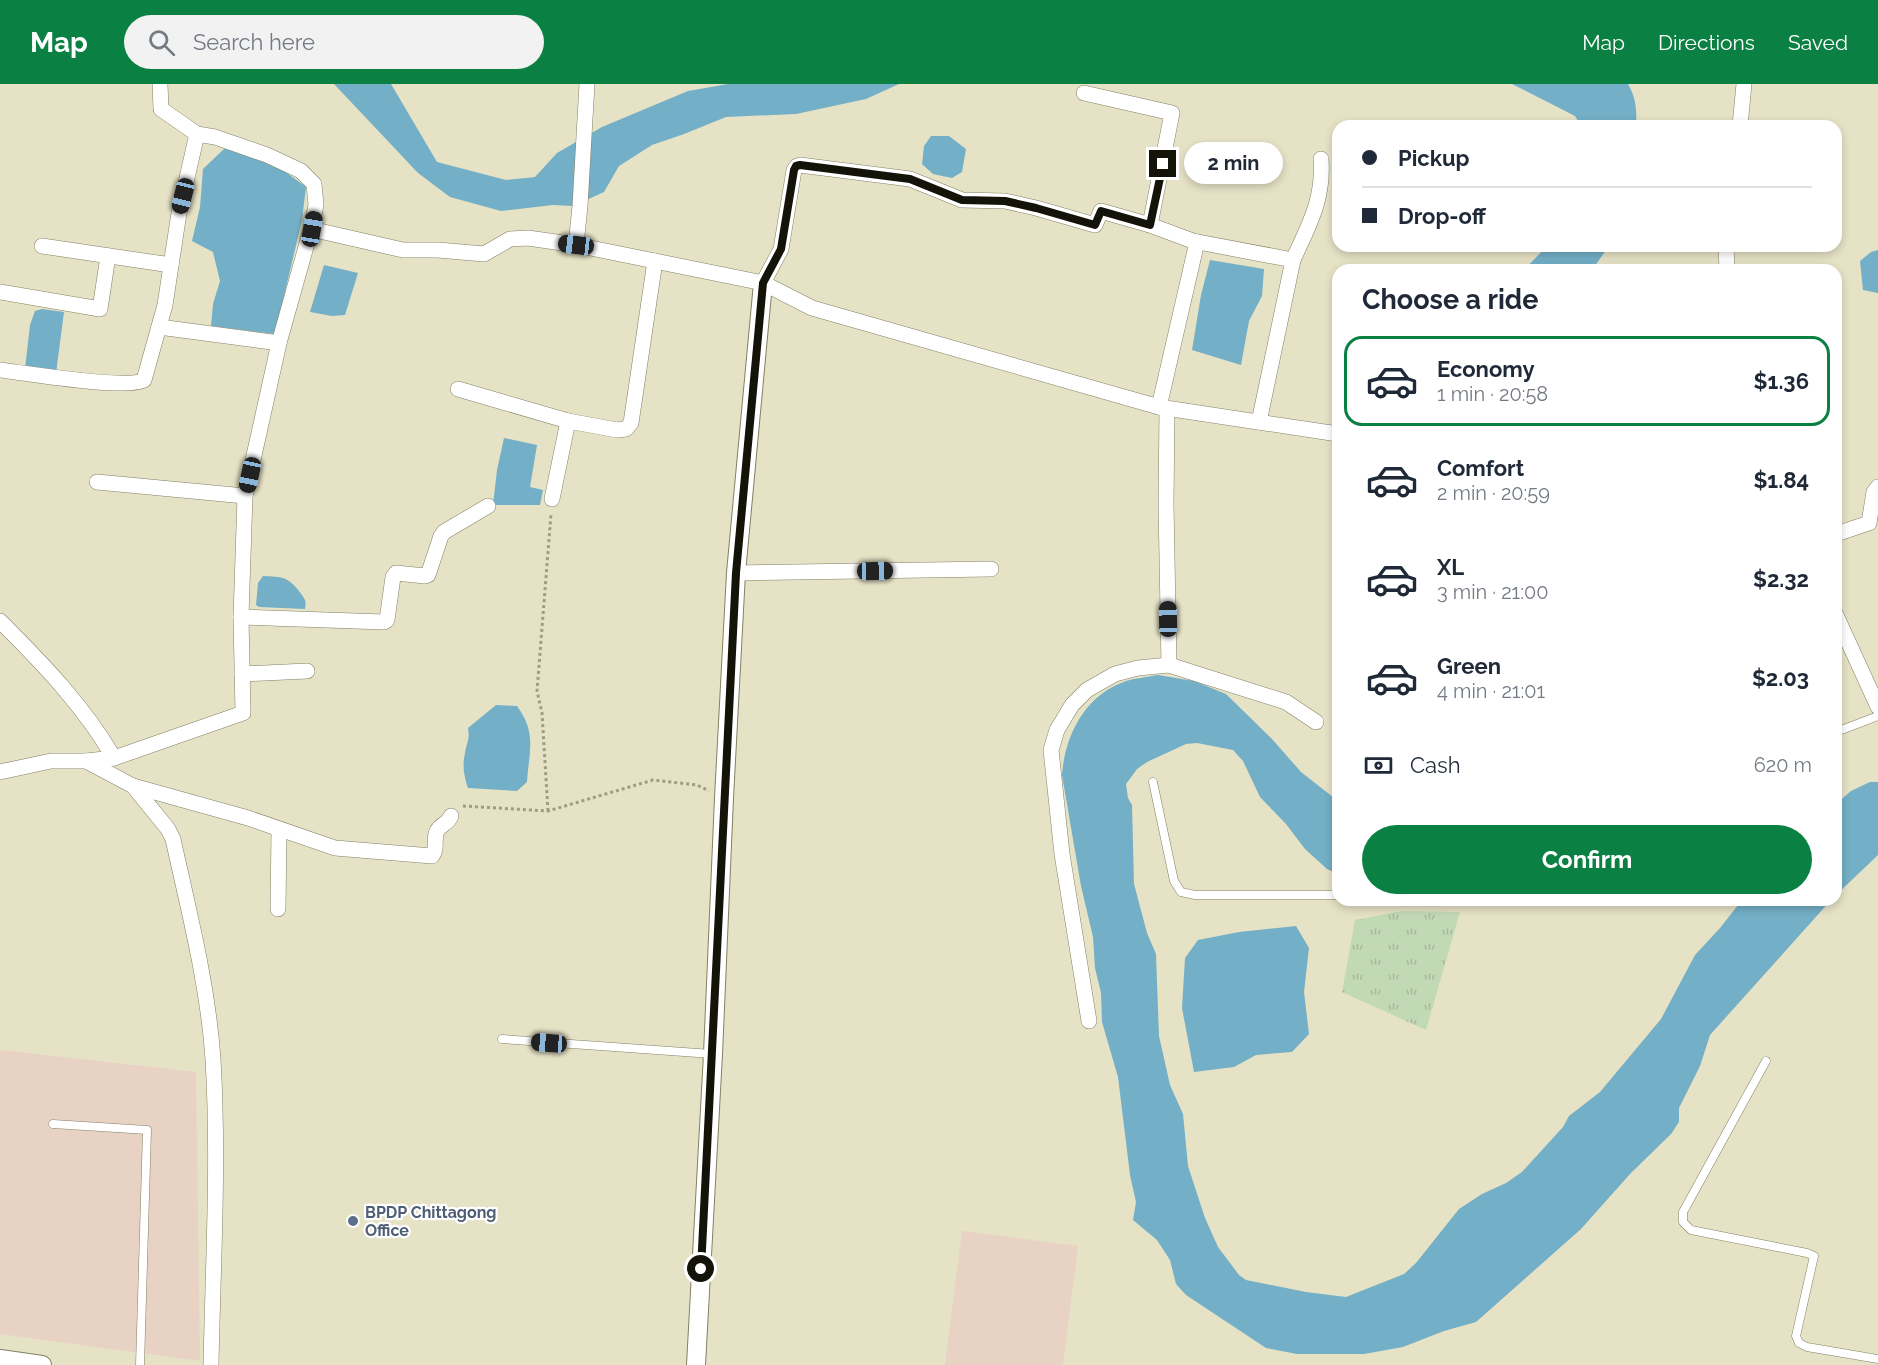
<!DOCTYPE html>
<meta charset="utf-8">
<style>
:root{--surface:#fff;--page:#f2f2f3;--text:#1f2937;--muted:#747a83;--line:#e0e1e3;--accent:#0b8043}
body{margin:0;font-family:Raleway,sans-serif;background:var(--page);color:var(--text);height:100vh;display:flex;flex-direction:column;font-size:22px;white-space:nowrap}
*{box-sizing:border-box;margin:0}
p{font-size:20px;color:var(--muted)}
.icon{flex:none;width:33px;height:33px;fill:none;stroke:currentColor;stroke-width:2;stroke-linecap:round;stroke-linejoin:round}
.map{position:relative;flex:1;overflow:hidden}
.side{position:absolute;left:1332px;top:180px;width:510px;height:642px;display:flex;flex-direction:column;background:var(--surface);border-radius:18px;box-shadow:0 3px 9px #0003}
.side>*{flex:none}
.hud{position:absolute;left:1332px;top:36px;width:510px;height:132px;border-radius:18px;box-shadow:0 3px 9px #0003;display:grid;align-content:center;height:132px;padding:0 30px;background:var(--surface)}
.end{position:absolute;width:27px;height:27px;margin:-14px;border:8px solid #141309;background:#fff;box-shadow:0 0 0 3px #fff}
.from{border-radius:50%}
.bubble{position:absolute;height:42px;border-radius:21px;background:var(--surface);box-shadow:0 3px 9px #0003;font-size:20px;font-weight:700;line-height:42px;text-align:center}
.car{position:absolute;width:18px;height:36px;margin:-18px -9px;border-radius:8px;box-shadow:0 0 4px 2px #0007;background:linear-gradient(#222 24%,#8ab4d8 0 40%,#222 0 76%,#8ab4d8 0 86%,#222 0)}
.hud b{display:flex;align-items:center;gap:21px;height:57px;font-size:22px}
.hud b+b{border-top:2px solid var(--line)}
.hud i{width:15px;height:15px;background:var(--text)}
ul{padding:0;list-style:none}
li{display:flex;align-items:center;gap:18px;height:90px;margin:0 12px 9px;padding:0 18px;border:3px solid transparent;border-radius:18px}
li div{flex:1}
li b{display:block;font-size:22px}
li em{font-style:normal;font-weight:700}
li.active{border-color:var(--accent)}
li>.icon{width:54px;height:54px;stroke-width:1.5}
h2{padding:0 30px;font-size:27px;line-height:72px}
.pay{display:flex;align-items:center;gap:15px;height:66px;padding:0 30px;font-size:22px}
.pay p{margin-inline-start:auto}
.primary-button{display:flex;gap:12px;margin-top:auto;padding:12px 30px}
.primary-button a{flex:1;height:69px;border-radius:36px;background:var(--accent);color:#fff;font-size:24px;font-weight:700;line-height:69px;text-align:center}
header{display:flex;align-items:center;gap:36px;box-sizing:border-box;height:84px;padding:0 30px;background:var(--accent);color:#fff}
header strong{font-size:28px}
nav{display:flex;gap:33px;margin-inline-start:auto;font-size:21px}
.search{width:420px;height:54px;background:var(--page);display:flex;align-items:center;gap:15px;box-sizing:border-box;padding:0 21px;border-radius:33px;color:var(--muted);font-size:22px}
.map>svg:first-child{display:block}
.industrial{fill:#e7d2c4}
.park{fill:url(#park-tufts)}
.water{fill:#73afc6}
.lines{fill:none;stroke-linecap:round;stroke-linejoin:round}
.service-casing{stroke:#848066;stroke-width:9}
.minor-casing{stroke:#848066;stroke-width:16}
.tertiary-casing{stroke:#848066;stroke-width:20}
.path{stroke:#9f9c86;stroke-width:3;stroke-dasharray:3 3;stroke-linecap:butt}
.service{stroke:#fff;stroke-width:8}
.minor{stroke:#fff;stroke-width:15}
.tertiary{stroke:#fff;stroke-width:18}
.route{stroke:#141309;stroke-width:8}
.service-dot{fill:#5c6f8a;stroke:#fff;stroke-width:2}
.labels{text-anchor:middle;dominant-baseline:central;stroke-width:4.5;stroke-linejoin:round;paint-order:stroke}
.service-label{font-size:16px;font-weight:bold;fill:#4e5e75;stroke:#fff;text-anchor:start}
</style>
<header>
<strong>Map</strong>
<div class="search"><svg class="icon" aria-label="search" viewBox="0 0 24 24"><circle cx="10" cy="10" r="6"/><path d="M15 15l6 6"/></svg>Search here</div>
<nav><a>Map</a><a>Directions</a><a>Saved</a></nav>
</header>
<div class="map">
<svg width="1878" height="1281" viewBox="0 0 1878 1281">
<defs>
<pattern id="park-tufts" width="24" height="20" patternUnits="userSpaceOnUse" patternTransform="scale(1.5)"><rect width="24" height="20" fill="#c2d9b6"/><path d="M3 7l-1-3M5 7V3M7 7l1-3M15 17l-1-3M17 17v-4M19 17l1-3" fill="none" stroke="#a6b99b"/></pattern>
</defs>
<rect width="100%" height="100%" fill="#e6e2c6"/>
<g class="industrial">
<path d="M0,966L196,988L200,1277L0,1250Z"/>
<path d="M962,1147L1078,1162L1063,1281H945Z"/>
</g>
<path class="park" d="M1402,827L1460,828L1426,946L1342,908L1355,836Z"/>
<g class="water">
<path d="M334,0H391L437,78L506,96L535,93L557,69L602,43L688,7L728,0H899L866,15L796,30L726,33L684,50L652,61L619,82L604,108L573,122L553,121L501,127L450,113L418,89Z"/>
<path d="M1512,0H1628C1636,14 1637,26 1636,42H1581L1575,32Z"/>
<path d="M931,52H949L966,65L962,88L952,94L933,90L922,80L924,62Z"/>
<path d="M225,64L280,84L306,103L302,136L275,250L211,242L213,220L220,197L213,168L192,157L200,123L203,85Z"/>
<path d="M1547,162H1609L1592,186H1524Z"/>
<path d="M1878,166V209L1863,206L1860,177L1871,168Z"/>
<path d="M1210,176L1264,185L1262,212L1249,237L1241,281L1192,266L1201,211Z"/>
<path d="M324,181L358,189L345,231L332,232L310,228Z"/>
<path d="M42,225L64,228L56,289L25,285L30,241L35,227Z"/>
<path d="M504,354L537,361L530,403L543,406L540,421H493L497,386Z"/>
<path d="M263,492C282,493 287,492 299,507C304,514 307,516 305,525L259,523L256,521L258,499Z"/>
<path d="M1158,591L1194,597L1226,610L1272,655L1301,688L1338,717V790L1327,785L1305,765L1286,740L1260,713L1243,677L1233,666L1197,659L1186,660L1147,678L1137,685L1126,700L1128,714L1132,721L1134,800L1147,849L1156,870L1159,952L1170,1001L1183,1030L1188,1082L1205,1134L1218,1163L1239,1191L1246,1196L1306,1208L1346,1213L1404,1190L1416,1179L1459,1125L1482,1110L1506,1099L1522,1088L1563,1043L1569,1032L1600,1008L1661,935L1695,871L1720,844L1742,816H1831L1710,951L1700,982L1679,1024V1038L1671,1050L1630,1090L1581,1145L1476,1238L1444,1247L1403,1263L1364,1270H1297L1266,1264L1186,1211L1176,1200L1170,1176L1157,1156L1133,1136L1136,1118L1130,1091L1118,993L1102,938L1101,909L1095,884L1093,853L1081,802L1062,691C1065,651 1085,611 1126,597C1136,594 1148,593 1158,591Z"/>
<path d="M496,621L517,622C537,649 529,667 527,698L517,707L468,704C464,693 462,681 465,669C467,657 470,656 468,644Z"/>
<path d="M1870,698H1878V771L1836,811V720L1851,707Z"/>
<path d="M1296,842L1309,864L1304,908L1309,950L1292,968L1256,971L1234,983L1194,988L1182,924L1185,874L1198,856L1239,848Z"/>
</g>
<g class="lines">
<g class="service-casing">
<g id="service">
<path d="M1836,648L1878,632"/>
<path d="M1153,698L1174,797L1181,808L1195,811H1338"/>
<path d="M502,955L712,970"/>
<path d="M1766,977L1683,1128V1138L1691,1146L1807,1169L1814,1172L1796,1252L1799,1259L1807,1263L1878,1275"/>
<path d="M53,1040L147,1046L140,1281"/>
</g>
</g>
<g class="minor-casing">
<g id="minor">
<path d="M1084,9L1172,29L1150,141"/>
<path d="M1740,42L1744,0"/>
<path d="M311,145L403,166H438L484,170L510,155L528,154L576,161L763,199L812,224L1159,323L1338,350"/>
<path d="M576,161L580,122L587,0"/>
<path d="M42,162L171,181"/>
<path d="M1726,162L1727,186"/>
<path d="M1293,176C1309,141 1324,115 1321,75"/>
<path d="M763,199L781,165L794,86L797,82L800,81L910,95L962,116L1005,117L1036,124L1095,141L1101,127L1150,141L1193,157L1293,176L1259,338"/>
<path d="M0,208L100,225L108,172"/>
<path d="M159,243L279,259"/>
<path d="M0,286C25,289 128,306 144,296L165,221L179,129L197,50"/>
<path d="M458,305L568,337"/>
<path d="M1159,323L1197,158"/>
<path d="M1167,325L1166,420L1169,581"/>
<path d="M97,398L245,412"/>
<path d="M552,415L568,337L617,346L626,345L631,339L655,177"/>
<path d="M1836,450L1869,439L1874,408L1878,403"/>
<path d="M736,489L991,485"/>
<path d="M1836,531L1878,623"/>
<path d="M241,533L384,538L387,536L393,493L396,489L425,492L428,491L441,452L444,448L488,422"/>
<path d="M0,537C43,580 83,621 114,674"/>
<path d="M242,590L307,587"/>
<path d="M86,677L114,674L243,629L241,533L245,412L279,259L311,145L316,121L314,100L301,87L267,71L215,53L197,50L161,25L160,0"/>
<path d="M0,688L51,677H86L133,702L168,745L173,755C189,828 208,901 213,975C219,1077 213,1180 211,1281"/>
<path d="M133,702L248,734L335,764L432,772C438,765 433,755 437,747C441,740 448,740 451,732"/>
<path d="M278,825L279,746"/>
<path d="M1089,937L1062,770L1051,666L1057,646L1072,621L1087,606L1115,590L1138,584L1169,581L1286,618L1316,638"/>
</g>
</g>
<g class="tertiary-casing">
<g id="tertiary">
<path d="M0,1275L42,1281"/>
<path d="M696,1281L713,970L724,714L736,489L763,199"/>
</g>
</g>
<g class="path">
<path d="M463,722L548,727L653,696L697,701L709,707"/>
<path d="M548,727L542,629L537,607L551,430"/>
</g>
<use href="#service" class="service"/>
<use href="#minor" class="minor"/>
<use href="#tertiary" class="tertiary"/>
</g>
<g class="lines">
<path class="route" d="M701,1185L736,489L763,199L781,165L794,86L796,82L800,81L910,95L962,116L1005,117L1036,124L1095,141L1101,127L1150,141L1163,80"/>
</g>
<circle class="service-dot" cx="353" cy="1137" r="6"/>
<g class="labels">
<g class="service-label">
<text x="365" y="1128">BPDP Chittagong<tspan x="365" dy="18">Office</tspan></text>
</g>
</g>
</svg>
<i class="end from" style="left:701px;top:1185px"></i>
<i class="end" style="left:1163px;top:80px"></i>
<div class="bubble" style="left:1184px;top:58px;width:99px">2 min</div>
<i class="car" style="left:183px;top:112px;rotate:194deg"></i>
<i class="car" style="left:312px;top:145px;rotate:10deg"></i>
<i class="car" style="left:576px;top:161px;rotate:277deg"></i>
<i class="car" style="left:250px;top:391px;rotate:192deg"></i>
<i class="car" style="left:875px;top:487px;rotate:89deg"></i>
<i class="car" style="left:1168px;top:535px;rotate:359deg"></i>
<i class="car" style="left:549px;top:959px;rotate:274deg"></i>
<div class="hud">
<b><i class="from"></i>Pickup</b>
<b><i></i>Drop-off</b>
</div>
<section class="side">
<h2>Choose a ride</h2>
<ul>
<li class="active"><svg class="icon" aria-label="car" viewBox="0 0 24 24"><path d="M5 17H2v-5l4-1 3-4h7l3 4 3 1v5h-3M9 17h6M6 11h13"/><circle cx="7" cy="17" r="2"/><circle cx="17" cy="17" r="2"/></svg><div><b>Economy</b><p>1 min · 20:58</p></div><em>$1.36</em></li>
<li><svg class="icon" aria-label="car" viewBox="0 0 24 24"><path d="M5 17H2v-5l4-1 3-4h7l3 4 3 1v5h-3M9 17h6M6 11h13"/><circle cx="7" cy="17" r="2"/><circle cx="17" cy="17" r="2"/></svg><div><b>Comfort</b><p>2 min · 20:59</p></div><em>$1.84</em></li>
<li><svg class="icon" aria-label="car" viewBox="0 0 24 24"><path d="M5 17H2v-5l4-1 3-4h7l3 4 3 1v5h-3M9 17h6M6 11h13"/><circle cx="7" cy="17" r="2"/><circle cx="17" cy="17" r="2"/></svg><div><b>XL</b><p>3 min · 21:00</p></div><em>$2.32</em></li>
<li><svg class="icon" aria-label="car" viewBox="0 0 24 24"><path d="M5 17H2v-5l4-1 3-4h7l3 4 3 1v5h-3M9 17h6M6 11h13"/><circle cx="7" cy="17" r="2"/><circle cx="17" cy="17" r="2"/></svg><div><b>Green</b><p>4 min · 21:01</p></div><em>$2.03</em></li>
</ul>
<div class="pay"><svg class="icon" aria-label="cash" viewBox="0 0 24 24"><path d="M3 7h18v10H3z"/><circle cx="12" cy="12" r="2"/></svg>Cash<p>620 m</p></div>
<div class="primary-button"><a>Confirm</a></div>
</section>
</div>
